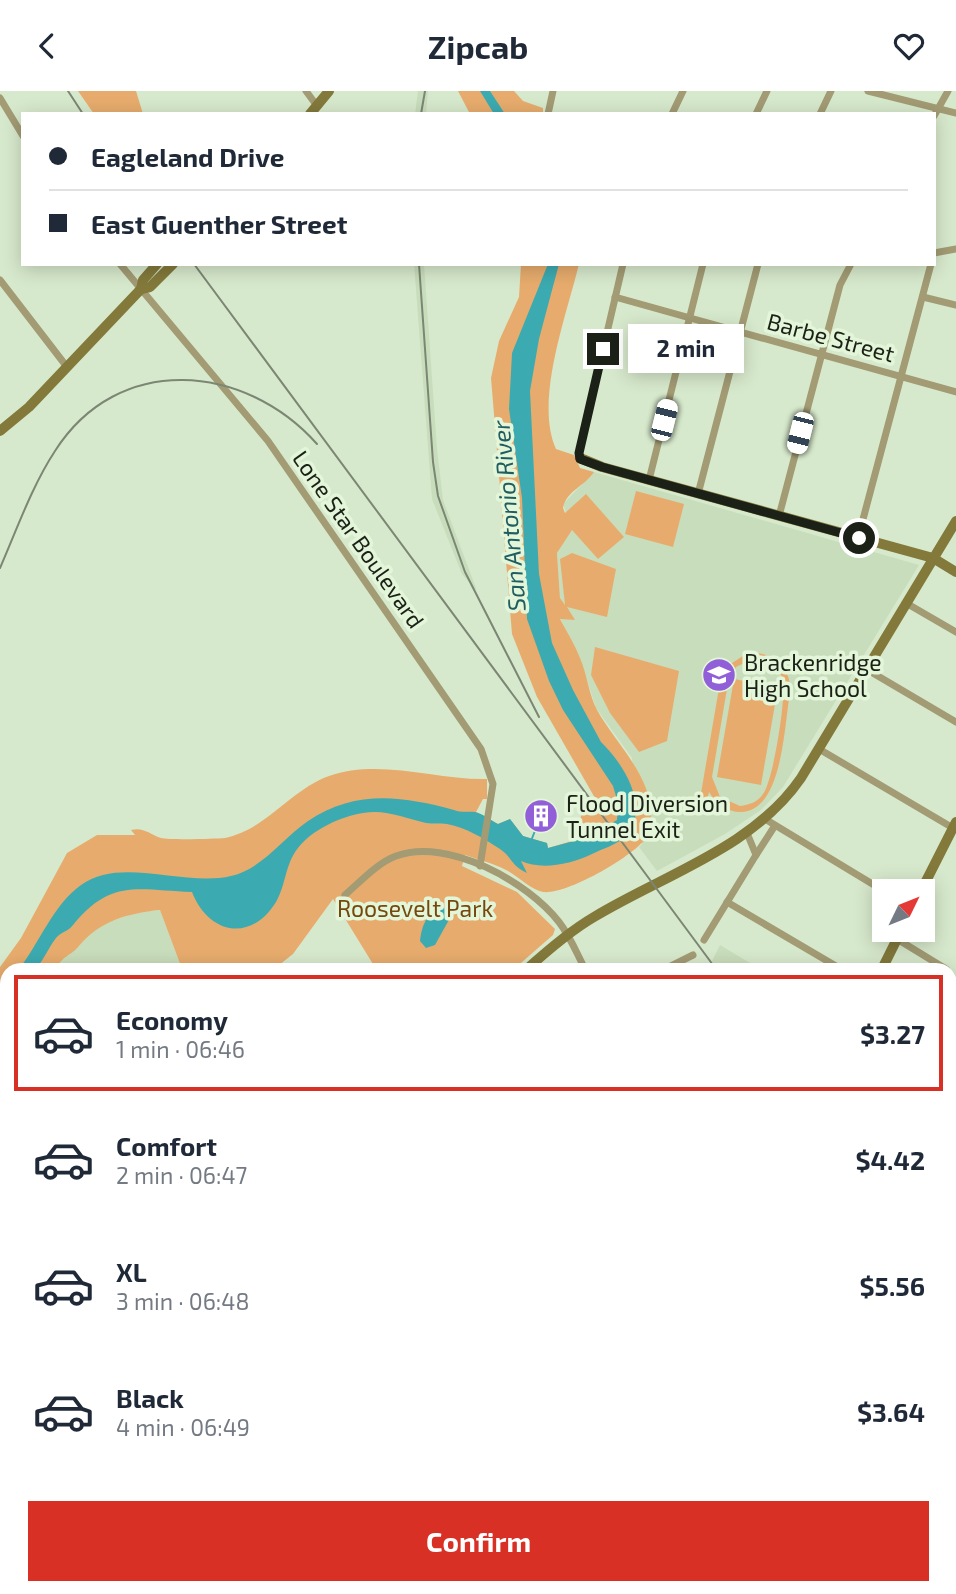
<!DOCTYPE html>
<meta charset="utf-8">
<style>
:root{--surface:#fff;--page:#f6f6f7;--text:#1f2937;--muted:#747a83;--line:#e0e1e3;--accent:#d93025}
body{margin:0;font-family:"Exo 2",sans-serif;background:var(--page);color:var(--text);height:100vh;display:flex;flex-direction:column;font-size:26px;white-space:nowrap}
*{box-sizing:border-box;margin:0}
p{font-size:23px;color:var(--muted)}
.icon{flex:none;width:38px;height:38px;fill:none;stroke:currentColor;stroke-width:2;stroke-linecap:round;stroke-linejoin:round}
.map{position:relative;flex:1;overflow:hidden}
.panel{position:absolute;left:0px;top:872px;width:957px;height:632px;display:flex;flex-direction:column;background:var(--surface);border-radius:21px 21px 0 0;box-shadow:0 4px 18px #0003}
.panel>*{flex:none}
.guide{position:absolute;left:21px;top:21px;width:915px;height:154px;border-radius:0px;box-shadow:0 4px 18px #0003;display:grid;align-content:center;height:154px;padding:0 28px;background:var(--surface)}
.needle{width:46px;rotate:47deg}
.controls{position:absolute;left:872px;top:788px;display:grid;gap:14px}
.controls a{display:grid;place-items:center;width:63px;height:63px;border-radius:0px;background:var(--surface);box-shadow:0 4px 18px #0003;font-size:35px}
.end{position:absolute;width:32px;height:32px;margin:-16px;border:9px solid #1b2117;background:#fff;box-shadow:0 0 0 4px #fff}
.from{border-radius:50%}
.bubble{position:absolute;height:49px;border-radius:0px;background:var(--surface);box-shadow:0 4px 18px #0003;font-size:23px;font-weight:700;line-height:49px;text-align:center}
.car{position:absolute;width:21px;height:42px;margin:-21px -10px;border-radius:9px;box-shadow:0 0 5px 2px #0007;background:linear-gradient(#fff 24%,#345 0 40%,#fff 0 76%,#345 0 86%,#fff 0)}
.guide b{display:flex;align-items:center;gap:24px;height:66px;font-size:26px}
.guide b+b{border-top:2px solid var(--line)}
.guide i{width:18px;height:18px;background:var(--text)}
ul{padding:12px 0 0;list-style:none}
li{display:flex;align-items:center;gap:21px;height:116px;margin:0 14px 10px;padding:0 14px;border:4px solid transparent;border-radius:0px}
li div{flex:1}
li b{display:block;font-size:26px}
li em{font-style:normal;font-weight:700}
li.current{border-color:var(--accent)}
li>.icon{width:63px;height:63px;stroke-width:1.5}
.action{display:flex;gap:14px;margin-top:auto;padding:14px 28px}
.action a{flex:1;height:80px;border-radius:0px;background:var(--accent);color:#fff;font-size:28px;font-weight:700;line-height:80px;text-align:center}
header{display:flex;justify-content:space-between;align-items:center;height:91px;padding:0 28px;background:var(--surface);font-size:32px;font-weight:700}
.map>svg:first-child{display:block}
.built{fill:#c8ddbb}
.green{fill:#e7ac6d;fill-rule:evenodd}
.water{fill:#3cabb1}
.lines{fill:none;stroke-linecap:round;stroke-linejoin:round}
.stream{stroke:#3cabb1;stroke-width:2}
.street{stroke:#a29b74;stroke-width:7}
.secondary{stroke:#83793b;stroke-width:10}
.highway{stroke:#544b14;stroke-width:12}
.rail{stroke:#7b8774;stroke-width:2}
.route{stroke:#1b2117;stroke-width:9}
.labels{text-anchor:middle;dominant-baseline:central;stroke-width:7;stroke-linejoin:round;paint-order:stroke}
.street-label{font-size:23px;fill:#1b2117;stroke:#e4f6d9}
.poi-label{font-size:23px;fill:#1b2117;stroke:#e4f6d9;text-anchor:start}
.park-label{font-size:23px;fill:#75480e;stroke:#e4f6d9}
.water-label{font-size:24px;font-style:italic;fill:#205d60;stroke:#e4f6d9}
</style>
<header><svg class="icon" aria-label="back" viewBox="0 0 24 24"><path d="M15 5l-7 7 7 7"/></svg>Zipcab<svg class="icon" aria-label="heart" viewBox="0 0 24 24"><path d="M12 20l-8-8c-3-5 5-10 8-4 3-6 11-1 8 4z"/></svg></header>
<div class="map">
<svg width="956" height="1503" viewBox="0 0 956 1503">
<rect width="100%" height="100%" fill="#d7e9cc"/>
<g class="built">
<path d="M418,0H428L426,23H415Z"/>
<path d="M414,173H424L437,358L443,409L477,500L462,483L432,408Z"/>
<path d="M594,381L919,474L783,696L761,719L725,743L657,780L639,756L642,753L632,667L596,617L579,565L560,527L574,529L560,507L557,462L572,438L563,413Z"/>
<path d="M160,819L182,878H57L58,871L79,855L83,847L104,833L134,822Z"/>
<path d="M720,854L760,878H719L712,870Z"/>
<path d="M7,930V969L0,971V936Z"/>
<path d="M950,1116L956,1119V1181L950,1176Z"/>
</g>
<g class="green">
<path d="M78,0H136L143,23H94Z"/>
<path d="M458,0H514L523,10L543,17V23H470Z"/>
<path d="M521,173H579C567,223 534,310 556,358L574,364L580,377L594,381C585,395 566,400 563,417L565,422L586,403L624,446L598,468L572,439L557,462L560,507L565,514L560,468L572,462L616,478L607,526L567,516L575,529L560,528C567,541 575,554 580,567C587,583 589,604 597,619C619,658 665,697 647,746C634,765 567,804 543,801C531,799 518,785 506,779C493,772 479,769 465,764L462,775L517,801L555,838L553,844L514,878H376L333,808L293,863L274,878H182L160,819C129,822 99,830 79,855C72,864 60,866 57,878H7V930L0,936V876L21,847L67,762L97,744H135L131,739C144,736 149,743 161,747C169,749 215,748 225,747C267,738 290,699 329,685C379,667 436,689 487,688V708H483L476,721L498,733L510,728L523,745L547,752L548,757L582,747L577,744L581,725L595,707L537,606L512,543L491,287L499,250L519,206Z"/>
<path d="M636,400L684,413L673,456L625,443Z"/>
<path d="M595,556L679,580L667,650L639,661L610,622L591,584Z"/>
<path d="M756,562C778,564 792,580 790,602C784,634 783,720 741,721C727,721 716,713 709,701L707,709L700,708L724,568L732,572L746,563ZM752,568C765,568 777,573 782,586C788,600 773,691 763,703C758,711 749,714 740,715L720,706L712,686L728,592L736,576Z"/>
<path d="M734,588L778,596L761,694L717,686Z"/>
<path d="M956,1058V1119L950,1116V1062Z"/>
<path d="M0,1194L7,1205V1385L0,1373Z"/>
<path d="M81,1496H171L175,1503H86Z"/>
<path d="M666,1496H780L777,1503H665Z"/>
</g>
<g class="water">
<path d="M480,0H490L505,23H494Z"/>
<path d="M548,173H559L539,248L530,300L539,483L552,552L573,599L601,651C623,672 652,717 625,746C616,754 602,758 592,763C570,774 540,779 521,770L527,782C511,775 512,766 500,758C483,747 467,737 447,733C440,732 433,733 426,732C404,727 386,718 363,722C340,726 313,738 298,757C285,773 286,794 276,811C250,853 208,842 192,801C138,799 111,787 73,834C69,840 61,841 56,847C49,856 44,868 36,878H19C40,851 53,814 81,794C120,765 185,796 231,785C262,778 282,748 308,730C355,698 403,705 454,719C462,722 468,720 475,721C482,722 492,730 498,733L510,728L523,745L547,752L548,757L585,747L617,729L618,712L613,695L563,619L549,590L527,528L522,407L509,318L512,262Z"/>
<path d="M439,816L448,818L450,827L435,854L426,857L420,850C421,837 427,821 439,816Z"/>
</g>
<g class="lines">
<path class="stream" d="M531,750L538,732"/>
<g class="street">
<path d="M306,0L317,15"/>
<path d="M868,0L956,22"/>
<path d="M0,7L23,45"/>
<path d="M548,23L553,0"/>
<path d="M672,23L683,0"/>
<path d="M756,23L767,0"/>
<path d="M820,23L831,0"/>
<path d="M934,25L948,0"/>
<path d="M934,162L956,158"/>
<path d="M120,173L268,350L481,658L493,693L480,775"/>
<path d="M0,189L67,276"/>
<path d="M615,206L956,301"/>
<path d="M923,206L956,214"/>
<path d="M580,367L579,362L623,173"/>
<path d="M649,389L703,173"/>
<path d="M698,403L758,173"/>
<path d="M779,425L840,194L851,173"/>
<path d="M858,447L931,173"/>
<path d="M906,512L956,541"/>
<path d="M866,578L956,631"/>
<path d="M819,658L953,737"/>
<path d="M765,728L884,800"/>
<path d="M756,764L774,736"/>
<path d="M345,804C360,791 377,772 396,765C448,746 528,791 559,831C570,845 577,863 585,878"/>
<path d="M727,811L841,878"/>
<path d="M897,848L946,878"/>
<path d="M704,849L756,764L747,742"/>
<path d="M665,878L693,864"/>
<path d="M950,974L956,977"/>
<path d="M0,984L7,982"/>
<path d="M950,1056L956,1053"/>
<path d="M950,1189L956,1194"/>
<path d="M950,1349L956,1343"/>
<path d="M950,1386L956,1392"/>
<path d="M0,1489L8,1503"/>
<path d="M230,1496L234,1503"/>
<path d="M422,1496L426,1503"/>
<path d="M539,1496L546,1503"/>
<path d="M657,1496L660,1503"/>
<path d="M784,1496L789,1503"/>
<path d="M918,1496L925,1503"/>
<path d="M202,1503L210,1496"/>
<path d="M347,1503L352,1496"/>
<path d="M951,1503L956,1498"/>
</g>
<g class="secondary">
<path d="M310,23L329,0"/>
<path d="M141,198L143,189L157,173"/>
<path d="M0,340L29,316L141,198L150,196L173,173"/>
<path d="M580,367L602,376L933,467L956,481"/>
<path d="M921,800L956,731"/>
<path d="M527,878C548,859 570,840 594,826C665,783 753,757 801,687L956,430"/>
<path d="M882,878L902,838"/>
<path d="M0,1407L7,1402"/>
<path d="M453,1503L458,1496"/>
</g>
<g class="highway">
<path d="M950,1122L956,1117"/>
<path d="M950,1152L956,1146"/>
<path d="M0,1266L7,1278"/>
<path d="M0,1304L7,1316"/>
<path d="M116,1496L120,1503"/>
<path d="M137,1496L142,1503"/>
<path d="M692,1503L697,1496"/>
<path d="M715,1503L718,1496"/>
<path d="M735,1503L738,1496"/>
<path d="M756,1503L758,1496"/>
</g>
<g class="rail">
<path d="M68,0L83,23"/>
<path d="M421,23L425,0"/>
<path d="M194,173L716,878"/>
<path d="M419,173L433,371L438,405L465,481L539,626"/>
<path d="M0,477C17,438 32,395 55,360C118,261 245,272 317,353"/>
<path d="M950,1125L956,1128"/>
<path d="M950,1166L956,1171"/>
</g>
</g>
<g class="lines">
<path class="route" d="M603,258L579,362L580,368L602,376L859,447"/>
</g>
<defs>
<g id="school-disc" transform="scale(1.75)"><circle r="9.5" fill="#915fd8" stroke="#e4f6d9"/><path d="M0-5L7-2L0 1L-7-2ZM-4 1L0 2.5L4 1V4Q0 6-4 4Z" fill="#fff"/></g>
<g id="building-disc" transform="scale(1.75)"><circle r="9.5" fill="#915fd8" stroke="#e4f6d9"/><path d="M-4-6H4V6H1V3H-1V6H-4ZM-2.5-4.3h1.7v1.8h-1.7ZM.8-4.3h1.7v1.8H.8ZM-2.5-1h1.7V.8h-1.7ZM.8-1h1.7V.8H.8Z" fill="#fff"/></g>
</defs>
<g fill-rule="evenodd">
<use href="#school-disc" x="719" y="584"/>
<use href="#building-disc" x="541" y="725"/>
</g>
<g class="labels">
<g class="street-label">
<text transform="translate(831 246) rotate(15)">Barbe Street</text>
<text transform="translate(359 448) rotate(55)">Lone Star Boulevard</text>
</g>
<g class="poi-label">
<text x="744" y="571">Brackenridge<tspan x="744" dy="26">High School</tspan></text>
<text x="566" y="712">Flood Diversion<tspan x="566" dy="26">Tunnel Exit</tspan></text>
</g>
<g class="park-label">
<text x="415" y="817">Roosevelt Park</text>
</g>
<g class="water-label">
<text transform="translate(508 425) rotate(-95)">San Antonio River</text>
</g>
</g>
</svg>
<div class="controls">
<a><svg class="needle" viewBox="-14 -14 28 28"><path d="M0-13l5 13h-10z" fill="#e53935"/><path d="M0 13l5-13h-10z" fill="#747a83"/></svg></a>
</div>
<i class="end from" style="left:859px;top:447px"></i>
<i class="end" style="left:603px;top:258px"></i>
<div class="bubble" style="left:628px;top:233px;width:116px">2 min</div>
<i class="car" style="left:664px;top:329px;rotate:14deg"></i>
<i class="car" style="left:800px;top:342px;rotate:194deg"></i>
<div class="guide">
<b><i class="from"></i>Eagleland Drive</b>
<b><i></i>East Guenther Street</b>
</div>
<section class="panel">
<ul>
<li class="current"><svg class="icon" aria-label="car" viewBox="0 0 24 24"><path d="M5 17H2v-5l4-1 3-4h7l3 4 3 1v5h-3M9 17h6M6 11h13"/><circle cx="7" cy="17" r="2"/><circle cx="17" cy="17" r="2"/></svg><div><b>Economy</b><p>1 min · 06:46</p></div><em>$3.27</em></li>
<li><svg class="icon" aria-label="car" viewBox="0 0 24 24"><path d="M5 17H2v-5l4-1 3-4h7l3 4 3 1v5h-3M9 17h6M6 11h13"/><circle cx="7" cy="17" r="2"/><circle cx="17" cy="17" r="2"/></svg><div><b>Comfort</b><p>2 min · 06:47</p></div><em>$4.42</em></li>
<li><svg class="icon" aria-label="car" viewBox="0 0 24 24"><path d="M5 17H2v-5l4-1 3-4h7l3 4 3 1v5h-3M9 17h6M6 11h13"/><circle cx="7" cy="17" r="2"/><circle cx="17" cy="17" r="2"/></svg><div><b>XL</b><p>3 min · 06:48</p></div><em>$5.56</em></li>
<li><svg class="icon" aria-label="car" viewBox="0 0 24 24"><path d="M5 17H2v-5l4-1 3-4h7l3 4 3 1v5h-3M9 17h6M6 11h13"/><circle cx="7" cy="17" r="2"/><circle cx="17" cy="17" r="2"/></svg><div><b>Black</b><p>4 min · 06:49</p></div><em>$3.64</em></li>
</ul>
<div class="action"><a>Confirm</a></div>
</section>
</div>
